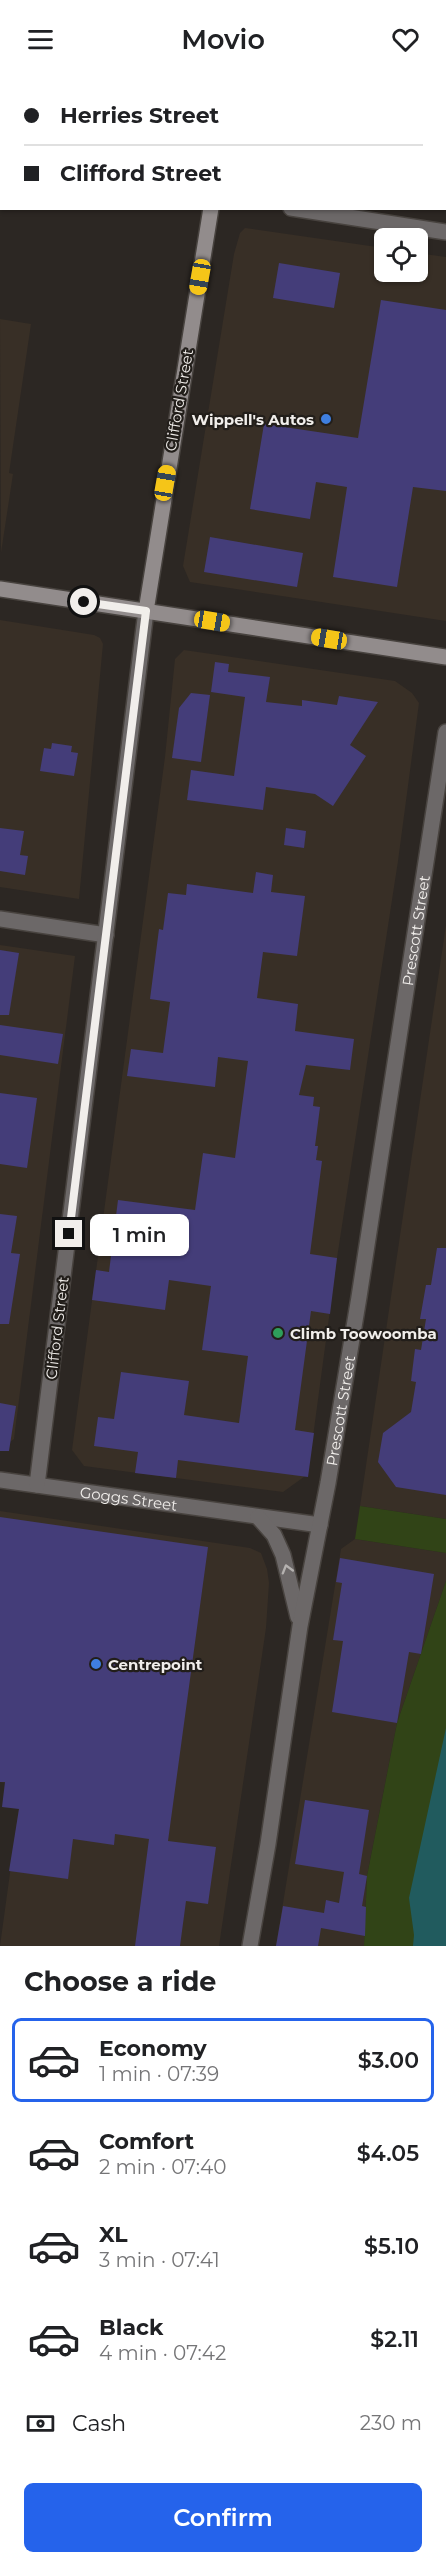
<!DOCTYPE html>
<meta charset="utf-8">
<style>
:root{--surface:#fff;--page:#f6f6f6;--text:#202124;--muted:#757577;--line:#e0e0e0;--accent:#2563eb}
body{margin:0;font-family:Montserrat,sans-serif;background:var(--page);color:var(--text);height:100vh;display:flex;flex-direction:column;font-size:22px;white-space:nowrap}
*{box-sizing:border-box;margin:0}
p{font-size:20px;color:var(--muted)}
.icon{flex:none;width:33px;height:33px;fill:none;stroke:currentColor;stroke-width:2;stroke-linecap:round;stroke-linejoin:round}
.map{position:relative;height:1868px;overflow:hidden}
.side{display:flex;flex-direction:column;background:var(--surface);flex:1}
.side>*{flex:none}
.top-card{position:absolute;left:0px;top:0px;width:447px;height:132px;box-shadow:0 2px 4px #0004;display:grid;align-content:center;height:132px;padding:0 24px;background:var(--surface)}
.controls{position:absolute;left:374px;top:150px;display:grid;gap:12px}
.controls a{display:grid;place-items:center;width:54px;height:54px;border-radius:9px;background:var(--surface);box-shadow:0 2px 4px #0004;font-size:30px}
.end{position:absolute;width:27px;height:27px;margin:-14px;border:8px solid #f1eeeb;background:#111;box-shadow:0 0 0 3px #111}
.from{border-radius:50%}
.bubble{position:absolute;height:42px;border-radius:9px;background:var(--surface);box-shadow:0 2px 4px #0004;font-size:20px;font-weight:600;line-height:42px;text-align:center}
.car{position:absolute;width:18px;height:36px;margin:-18px -9px;border-radius:8px;box-shadow:0 0 4px 2px #0007;background:linear-gradient(#f5c518 24%,#345 0 40%,#f5c518 0 76%,#345 0 86%,#f5c518 0)}
.top-card b{display:flex;align-items:center;gap:21px;height:57px;font-size:22px}
.top-card b+b{border-top:2px solid var(--line)}
.top-card i{width:15px;height:15px;background:var(--text)}
ul{padding:0;list-style:none}
li{display:flex;align-items:center;gap:18px;height:84px;margin:0 12px 9px;padding:0 12px;border:3px solid transparent;border-radius:9px}
li div{flex:1}
li b{display:block;font-size:22px}
li em{font-style:normal;font-weight:600}
li.current{border-color:var(--accent)}
li>.icon{width:54px;height:54px;stroke-width:1.5}
h2{padding:0 24px;font-size:27px;line-height:72px}
.pay{display:flex;align-items:center;gap:15px;height:66px;padding:0 24px;font-size:22px}
.pay p{margin-inline-start:auto}
.action{display:flex;gap:12px;margin-top:auto;padding:12px 24px}
.action a{flex:1;height:69px;border-radius:9px;background:var(--accent);color:#fff;font-size:24px;font-weight:600;line-height:69px;text-align:center}
header{display:flex;justify-content:space-between;align-items:center;height:78px;padding:0 24px;background:var(--surface);font-size:27px;font-weight:600}
.map>svg:first-child{display:block}
.built{fill:#382f26}
.green{fill:#314417}
.water{fill:#215b5e}
.building{fill:#443d79}
.lines{fill:none;stroke-linecap:round;stroke-linejoin:round}
.minor-casing{stroke:#48433f;stroke-width:18}
.secondary-casing{stroke:#48433f;stroke-width:18}
.minor{stroke:#6c6868;stroke-width:15}
.secondary{stroke:#928c8c;stroke-width:15}
.oneway{stroke:#b5b2b0}
.route{stroke:#f1eeeb;stroke-width:8}
.shop-dot{fill:#3f7fe0;stroke:#221e1a;stroke-width:2}
.leisure-dot{fill:#2e9e5b;stroke:#221e1a;stroke-width:2}
.labels{text-anchor:middle;dominant-baseline:central;stroke-width:4.5;stroke-linejoin:round;paint-order:stroke}
.street-label{font-size:15px;fill:#f1eeeb;stroke:#221e1a}
.poi-label{font-size:15px;font-weight:bold;fill:#f1eeeb;stroke:#221e1a;text-anchor:start}
</style>
<header><svg class="icon" aria-label="menu" viewBox="0 0 24 24"><path d="M4 6h16M4 12h16M4 18h16"/></svg>Movio<svg class="icon" aria-label="heart" viewBox="0 0 24 24"><path d="M12 20l-8-8c-3-5 5-10 8-4 3-6 11-1 8 4z"/></svg></header>
<div class="map">
<svg width="446" height="1868" viewBox="0 0 446 1868">
<rect width="100%" height="100%" fill="#2c2723"/>
<g class="built">
<path d="M263,0H446V118V2Z"/>
<path d="M245,150L384,170V194H417V175L446,179V543L190,504L183,488L234,176L240,155Z"/>
<path d="M0,241L31,246L9,395L13,396L1,475Z"/>
<path d="M0,542L94,557L100,560L103,566L79,821L0,809Z"/>
<path d="M184,572L395,603L412,615L419,625L398,783L337,1180L308,1396L283,1414L84,1388L72,1372L165,679L175,581Z"/>
<path d="M446,847V1441L360,1428Z"/>
<path d="M0,867L75,878L14,1361L0,1371Z"/>
<path d="M0,1433L250,1470L261,1475L267,1491L269,1505L266,1550L219,1868H0L22,1707L0,1704Z"/>
<path d="M355,1461L446,1475V1503L397,1645L367,1798L364,1868H276L341,1471Z"/>
</g>
<g class="green">
<path d="M360,1428L446,1441V1475L355,1461Z"/>
<path d="M446,1503V1868H364L367,1798L397,1645Z"/>
</g>
<path class="water" d="M446,1650V1868H413L414,1857L409,1820Z"/>
<g class="building">
<path d="M279,185L340,195L334,230L273,220Z"/>
<path d="M381,222L446,232V413L413,409L397,509L333,499L347,409L316,404L310,441L250,431L264,346L358,360Z"/>
<path d="M210,459L303,475L297,509L204,494Z"/>
<path d="M215,584L229,586L228,594L270,599L266,624L302,628V622L337,627L339,618L378,624L350,667L366,678L333,728L315,716L266,709L263,732L187,722L191,692L234,698L245,619L211,614Z"/>
<path d="M191,615L210,617L201,684L172,680L179,630Z"/>
<path d="M52,665L72,668L71,674L78,675L74,698L40,693L44,670L51,671Z"/>
<path d="M0,750L24,753L20,777L28,778L25,797L0,793Z"/>
<path d="M286,750L306,753L304,770L284,767Z"/>
<path d="M256,794L273,797L271,814L305,818L297,878L263,874L257,920L298,926L295,953L354,961L350,992L306,987L299,1017L314,1019L313,1028L320,1029L315,1068H318L316,1082L322,1083L310,1176L337,1180L330,1236L311,1233L295,1352L314,1355L308,1399L178,1382L176,1400L135,1395L138,1374L94,1368L98,1339L114,1341L121,1294L189,1303L184,1337L239,1345L248,1278L202,1272L211,1208L169,1202L165,1232L92,1222L96,1192L109,1194L118,1122L195,1132L203,1075L235,1080L248,983L218,979L215,1009L127,998L131,971L163,975L170,924L150,921L159,851L163,852L168,815L186,817L187,806L253,815Z"/>
<path d="M0,872L19,875L9,937H0Z"/>
<path d="M0,947L63,956L58,986L0,977Z"/>
<path d="M0,1015L37,1020L27,1090L0,1086Z"/>
<path d="M0,1136L17,1138L11,1175L20,1176L9,1246H0Z"/>
<path d="M437,1170H446V1417L396,1409L378,1384L383,1355L411,1334L416,1304L411,1303L415,1271L421,1272L426,1241H420L426,1207H431Z"/>
<path d="M0,1325L16,1328L9,1373H0Z"/>
<path d="M0,1439L208,1469L168,1763L216,1769L208,1826L186,1823L180,1868H135L149,1761L115,1756L114,1767L73,1761L68,1801L9,1793L19,1731L2,1729L5,1704H0Z"/>
<path d="M340,1480L434,1496L421,1576L409,1574L397,1645L332,1634L343,1563L333,1562L342,1505L336,1504Z"/>
<path d="M305,1722L369,1732L359,1796L367,1798L362,1828L366,1829L365,1858L321,1850L318,1868H276L283,1828L324,1835L326,1822L339,1825L344,1794L295,1786Z"/>
</g>
<g class="lines">
<g class="minor-casing">
<g id="minor">
<path d="M0,85H2"/>
<path d="M291,130L446,154"/>
<path d="M0,841L106,857"/>
<path id="s1" d="M0,1402L320,1447"/>
<path d="M37,1407L146,533"/>
<path d="M258,1439L274,1457L283,1477L298,1539"/>
<path id="s2" d="M250,1868L268,1766L300,1548L328,1405L359,1219L446,654"/>
</g>
</g>
<g class="secondary-casing">
<g id="secondary">
<path d="M225,0V2"/>
<path d="M239,2L240,0"/>
<path d="M0,511L446,579"/>
<path d="M146,533L211,130"/>
</g>
</g>
<use href="#minor" class="minor"/>
<use href="#secondary" class="secondary"/>
</g>
<defs><path id="oneway-chevron" d="M-2-3.5L2.5 0L-2 3.5" fill="none" stroke-width="1.6" stroke-linecap="round" stroke-linejoin="round" transform="scale(1.5)"/></defs>
<use class="oneway" href="#oneway-chevron" transform="translate(287 1491) rotate(-106)"/>
<g class="lines">
<path class="route" d="M69,1156L146,533L84,524"/>
</g>
<g class="shop-dot">
<circle cx="326" cy="341" r="6"/>
<circle cx="96" cy="1586" r="6"/>
</g>
<circle class="leisure-dot" cx="278" cy="1255" r="6"/>
<g class="labels">
<g class="street-label">
<text transform="translate(179 322) rotate(-80)">Clifford Street</text>
<text stroke="none"><textPath href="#s2" startOffset="1029">Prescott Street</textPath></text>
<text transform="translate(57 1250) rotate(-83)">Clifford Street</text>
<text stroke="none"><textPath href="#s2" startOffset="543">Prescott Street</textPath></text>
<text stroke="none"><textPath href="#s1" startOffset="130">Goggs Street</textPath></text>
</g>
<g class="poi-label">
<text x="314" y="341" text-anchor="end">Wippell's Autos</text>
<text x="290" y="1255">Climb Toowoomba</text>
<text x="108" y="1586">Centrepoint</text>
</g>
</g>
</svg>
<div class="controls">
<a><svg class="icon" aria-label="locate" viewBox="0 0 24 24"><circle cx="12" cy="12" r="6"/><path d="M12 2v4M12 18v4M2 12h4M18 12h4"/></svg></a>
</div>
<i class="end from" style="left:84px;top:524px"></i>
<i class="end" style="left:69px;top:1156px"></i>
<div class="bubble" style="left:90px;top:1136px;width:99px">1 min</div>
<i class="car" style="left:200px;top:199px;rotate:190deg"></i>
<i class="car" style="left:165px;top:405px;rotate:10deg"></i>
<i class="car" style="left:212px;top:543px;rotate:99deg"></i>
<i class="car" style="left:329px;top:561px;rotate:279deg"></i>
<div class="top-card">
<b><i class="from"></i>Herries Street</b>
<b><i></i>Clifford Street</b>
</div>
</div>
<section class="side">
<h2>Choose a ride</h2>
<ul>
<li class="current"><svg class="icon" aria-label="car" viewBox="0 0 24 24"><path d="M5 17H2v-5l4-1 3-4h7l3 4 3 1v5h-3M9 17h6M6 11h13"/><circle cx="7" cy="17" r="2"/><circle cx="17" cy="17" r="2"/></svg><div><b>Economy</b><p>1 min · 07:39</p></div><em>$3.00</em></li>
<li><svg class="icon" aria-label="car" viewBox="0 0 24 24"><path d="M5 17H2v-5l4-1 3-4h7l3 4 3 1v5h-3M9 17h6M6 11h13"/><circle cx="7" cy="17" r="2"/><circle cx="17" cy="17" r="2"/></svg><div><b>Comfort</b><p>2 min · 07:40</p></div><em>$4.05</em></li>
<li><svg class="icon" aria-label="car" viewBox="0 0 24 24"><path d="M5 17H2v-5l4-1 3-4h7l3 4 3 1v5h-3M9 17h6M6 11h13"/><circle cx="7" cy="17" r="2"/><circle cx="17" cy="17" r="2"/></svg><div><b>XL</b><p>3 min · 07:41</p></div><em>$5.10</em></li>
<li><svg class="icon" aria-label="car" viewBox="0 0 24 24"><path d="M5 17H2v-5l4-1 3-4h7l3 4 3 1v5h-3M9 17h6M6 11h13"/><circle cx="7" cy="17" r="2"/><circle cx="17" cy="17" r="2"/></svg><div><b>Black</b><p>4 min · 07:42</p></div><em>$2.11</em></li>
</ul>
<div class="pay"><svg class="icon" aria-label="cash" viewBox="0 0 24 24"><path d="M3 7h18v10H3z"/><circle cx="12" cy="12" r="2"/></svg>Cash<p>230 m</p></div>
<div class="action"><a>Confirm</a></div>
</section>
